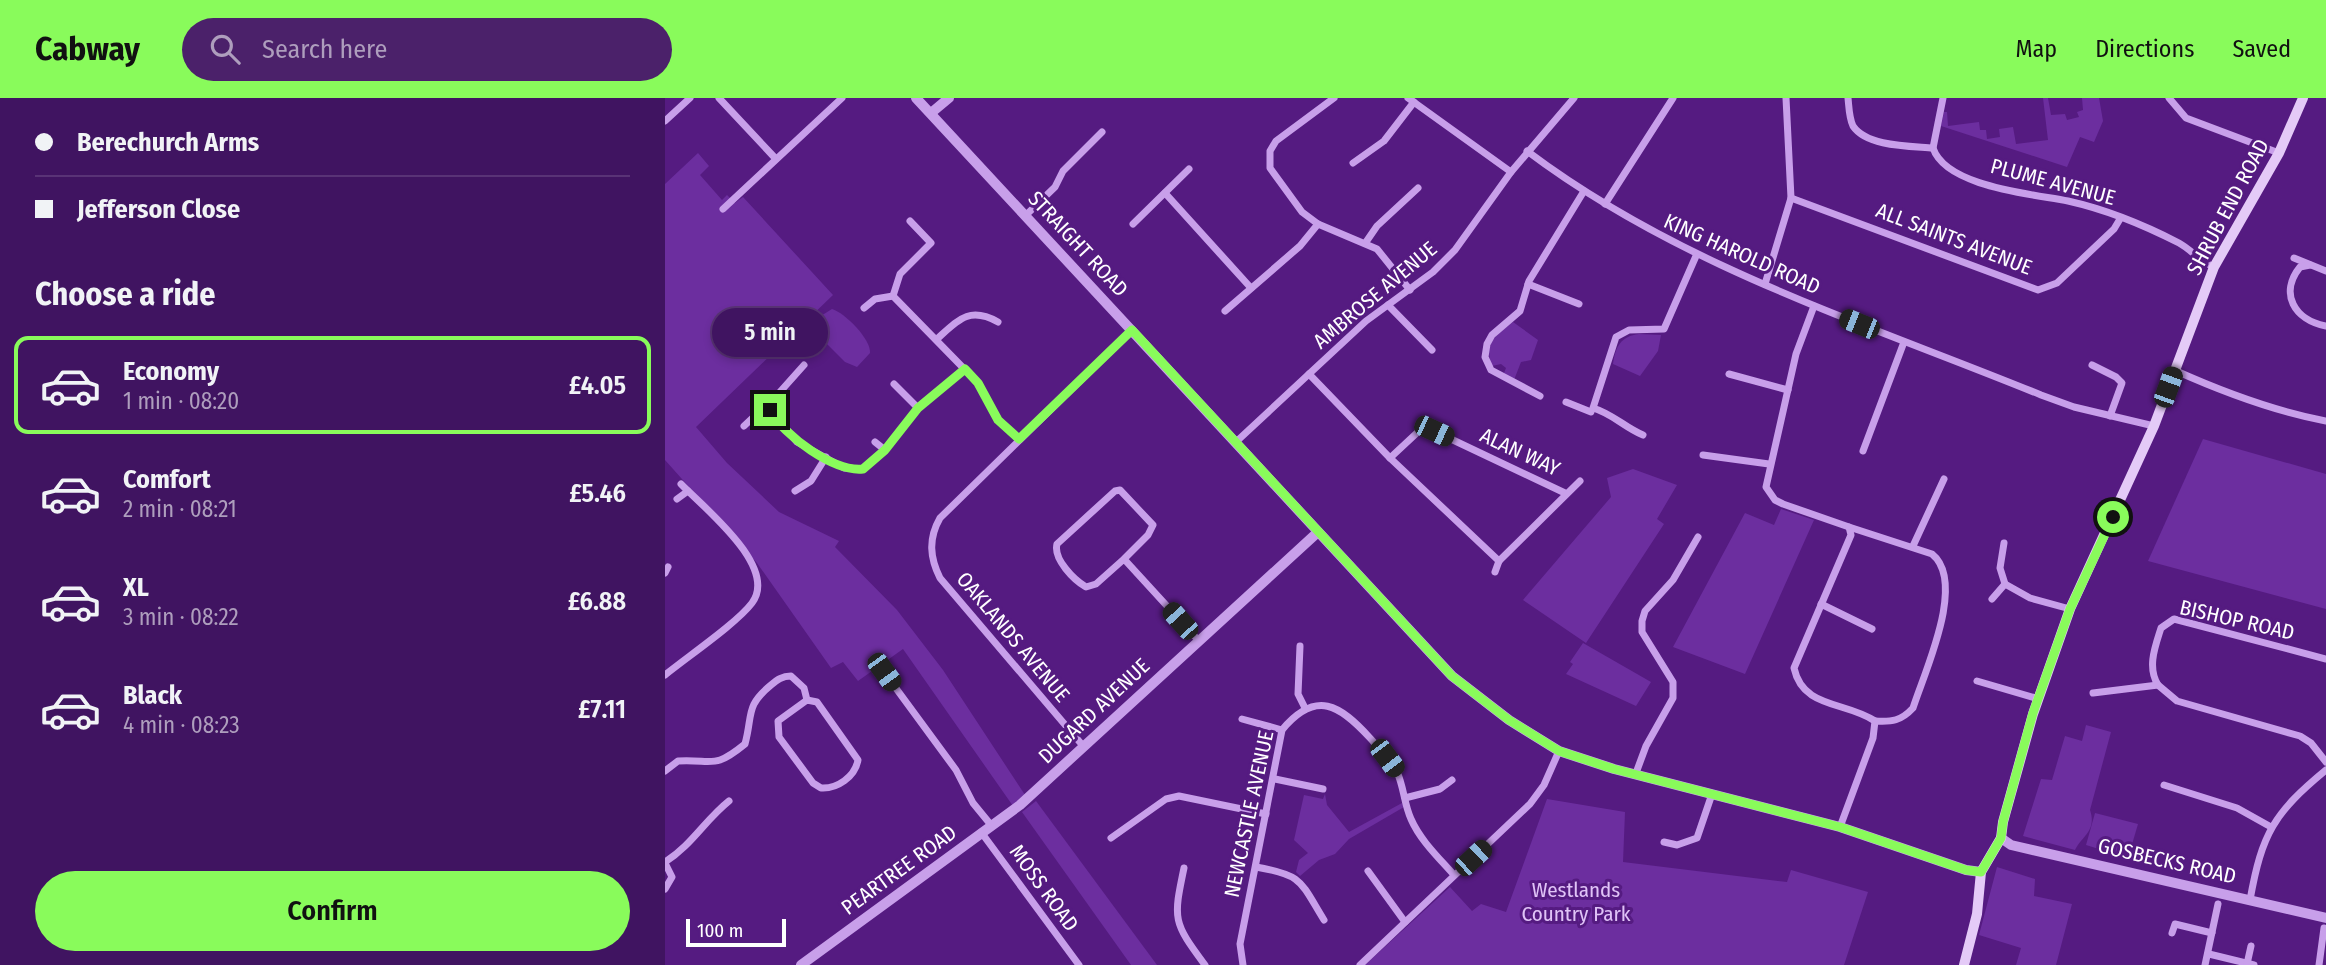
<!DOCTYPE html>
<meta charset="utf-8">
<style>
:root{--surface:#401461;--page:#4b216a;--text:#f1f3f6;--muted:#ae9ebd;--line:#593376;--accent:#89fb5b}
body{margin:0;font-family:"Fira Sans Condensed",sans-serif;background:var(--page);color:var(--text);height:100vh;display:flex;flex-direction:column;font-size:26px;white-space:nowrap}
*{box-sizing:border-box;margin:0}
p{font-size:23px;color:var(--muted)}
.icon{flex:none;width:38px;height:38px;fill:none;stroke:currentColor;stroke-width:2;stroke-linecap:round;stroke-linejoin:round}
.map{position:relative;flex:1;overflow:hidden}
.side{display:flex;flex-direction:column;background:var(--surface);width:665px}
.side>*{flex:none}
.hud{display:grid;align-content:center;height:154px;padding:0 35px;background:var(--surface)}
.scale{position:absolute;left:21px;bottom:18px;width:100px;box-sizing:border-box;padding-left:7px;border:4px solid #fff;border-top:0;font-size:19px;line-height:24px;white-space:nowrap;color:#fff;-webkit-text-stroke:5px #551b81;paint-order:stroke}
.end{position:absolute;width:32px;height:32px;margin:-16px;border:9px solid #89fb5b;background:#111;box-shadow:0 0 0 4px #111}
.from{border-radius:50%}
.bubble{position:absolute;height:49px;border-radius:24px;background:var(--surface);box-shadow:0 4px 10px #0003,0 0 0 2px var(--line);font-size:23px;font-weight:600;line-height:49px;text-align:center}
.car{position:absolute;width:21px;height:42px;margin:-21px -10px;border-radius:9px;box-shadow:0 0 5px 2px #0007;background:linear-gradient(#222 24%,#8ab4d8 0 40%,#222 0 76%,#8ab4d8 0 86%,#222 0)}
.hud b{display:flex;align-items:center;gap:24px;height:66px;font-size:26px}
.hud b+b{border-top:2px solid var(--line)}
.hud i{width:18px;height:18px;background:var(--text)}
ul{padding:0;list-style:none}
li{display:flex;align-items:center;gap:21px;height:98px;margin:0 14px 10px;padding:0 21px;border:4px solid transparent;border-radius:14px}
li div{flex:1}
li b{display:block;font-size:26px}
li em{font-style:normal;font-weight:600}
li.current{border-color:var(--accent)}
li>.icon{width:63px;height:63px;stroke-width:1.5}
h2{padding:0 35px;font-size:32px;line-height:84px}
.primary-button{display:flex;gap:14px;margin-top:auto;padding:14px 35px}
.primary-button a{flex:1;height:80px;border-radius:42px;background:var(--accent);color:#111;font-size:28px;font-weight:600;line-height:80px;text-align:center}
header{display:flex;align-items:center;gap:42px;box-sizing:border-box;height:98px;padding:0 35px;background:var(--accent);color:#111}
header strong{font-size:33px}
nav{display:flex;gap:38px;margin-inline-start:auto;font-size:24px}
.search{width:490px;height:63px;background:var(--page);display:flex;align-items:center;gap:18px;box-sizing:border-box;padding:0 24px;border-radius:38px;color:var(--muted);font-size:26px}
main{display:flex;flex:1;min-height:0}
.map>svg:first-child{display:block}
.green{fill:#6c2e9f}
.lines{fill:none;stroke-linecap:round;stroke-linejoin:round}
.minor{stroke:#c89fea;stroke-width:7}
.tertiary{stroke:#c89fea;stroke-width:10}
.secondary{stroke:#e4caf7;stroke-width:10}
.route{stroke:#89fb5b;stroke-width:9}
.labels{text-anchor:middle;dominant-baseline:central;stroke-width:6;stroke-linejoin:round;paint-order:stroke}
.street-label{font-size:21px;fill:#fff;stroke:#551b81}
.park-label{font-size:21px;fill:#e0c3f7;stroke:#551b81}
</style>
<header>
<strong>Cabway</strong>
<div class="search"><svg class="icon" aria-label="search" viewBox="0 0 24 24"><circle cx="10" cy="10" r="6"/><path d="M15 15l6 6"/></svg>Search here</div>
<nav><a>Map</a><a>Directions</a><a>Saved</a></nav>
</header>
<main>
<section class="side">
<div class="hud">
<b><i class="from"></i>Berechurch Arms</b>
<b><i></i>Jefferson Close</b>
</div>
<h2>Choose a ride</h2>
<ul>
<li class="current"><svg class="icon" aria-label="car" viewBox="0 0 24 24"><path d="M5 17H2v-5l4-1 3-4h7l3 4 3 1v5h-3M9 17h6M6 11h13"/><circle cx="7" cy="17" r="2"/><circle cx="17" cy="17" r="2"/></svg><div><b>Economy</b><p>1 min · 08:20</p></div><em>£4.05</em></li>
<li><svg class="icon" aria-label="car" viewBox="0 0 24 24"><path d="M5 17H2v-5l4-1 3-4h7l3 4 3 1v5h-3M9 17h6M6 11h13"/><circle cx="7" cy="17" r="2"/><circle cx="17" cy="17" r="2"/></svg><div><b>Comfort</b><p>2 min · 08:21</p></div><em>£5.46</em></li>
<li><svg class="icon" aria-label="car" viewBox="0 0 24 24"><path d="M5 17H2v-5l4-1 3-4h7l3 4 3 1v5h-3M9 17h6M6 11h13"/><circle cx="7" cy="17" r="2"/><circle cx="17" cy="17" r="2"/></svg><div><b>XL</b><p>3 min · 08:22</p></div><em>£6.88</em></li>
<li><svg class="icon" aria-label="car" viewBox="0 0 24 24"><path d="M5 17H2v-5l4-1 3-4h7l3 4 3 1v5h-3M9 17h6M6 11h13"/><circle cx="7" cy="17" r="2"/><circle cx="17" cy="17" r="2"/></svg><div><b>Black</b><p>4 min · 08:23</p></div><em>£7.11</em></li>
</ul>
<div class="primary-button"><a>Confirm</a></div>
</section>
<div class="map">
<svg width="1661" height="867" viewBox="0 0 1661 867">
<rect width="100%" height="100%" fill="#551b81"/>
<g class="green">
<path d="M1378,0H1383L1386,17L1400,16L1402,22L1414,19L1412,14L1418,12L1417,0H1434L1438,23L1429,44L1415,39L1402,69L1276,28L1279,14H1282L1283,28L1314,24L1315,32H1321L1322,41L1335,39L1334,31L1348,29L1351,46L1383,42Z"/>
<path d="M33,55L44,68L35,77L57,102L62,97L70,105L78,99L168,197L31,329L62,365L114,414L174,443L170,449L232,512L278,572L360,697L348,708L238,551L193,583L178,564L166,570L92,465L0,362V86Z"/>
<path d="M167,211C180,215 206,241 205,255L192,269L180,264L150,234L151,221Z"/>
<path d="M848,224L873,242L866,262L856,264L849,282L839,275L841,270L836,266L827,268C818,246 831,237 848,224Z"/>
<path d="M974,236L996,237L993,253L975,278L948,266C950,249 956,238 974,236Z"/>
<path d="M1538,341L1661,376V511L1483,463Z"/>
<path d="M968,371L1012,387L992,421L999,426L921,545L858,502L946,399L942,380Z"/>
<path d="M1116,411L1149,422L1080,576L1008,549L1080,415L1109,427Z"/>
<path d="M918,545L986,584L971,608L901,576L908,566L905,564Z"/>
<path d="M1421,627L1446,634L1425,712C1432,733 1417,738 1410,752L1358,738L1376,681L1387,682L1400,638L1417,643Z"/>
<path d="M660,696L662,707L684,734L737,705L739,709L684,741L670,756L654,762L635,778L631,774L634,762L643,755L629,742L639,697L658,701Z"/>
<path d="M882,701L960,714L958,764L1122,784L1126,772L1203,794L1179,867H700L785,789L807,813L816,806L841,814Z"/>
<path d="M371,703L492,867H466L357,714Z"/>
<path d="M1430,715L1473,726L1463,760L1421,747Z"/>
<path d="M1332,769L1370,781L1369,798L1407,806L1391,867H1351L1356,850L1314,837Z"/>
</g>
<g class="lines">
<g class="minor">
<path d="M54,0L111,61"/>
<path d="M669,0L611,43L605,53V70L637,114L653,126L712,151L745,192"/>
<path d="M743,0L846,74"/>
<path d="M1183,0C1184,9 1184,20 1188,28C1202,49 1246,48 1268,50"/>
<path d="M1278,0L1268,50C1281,89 1368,96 1403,103C1439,111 1481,128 1514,145C1527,152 1535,164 1549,169"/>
<path d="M1504,0L1521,20L1614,55"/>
<path d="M0,23L25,0"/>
<path d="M862,53C1016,169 1200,225 1376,297L1409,309L1489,328"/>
<path d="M688,65L719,43L749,4"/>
<path d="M500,95L586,190"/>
<path d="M1126,100L1373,192L1392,185L1449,131L1455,121"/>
<path d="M940,106L1008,0"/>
<path d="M58,111L177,0"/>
<path d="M360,118L390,89L398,73L437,34"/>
<path d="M245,123L266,145L235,176L228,198L313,285L333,322L354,341"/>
<path d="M468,126L524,71"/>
<path d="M701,144L712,128L753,90"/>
<path d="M1629,160L1661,173"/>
<path d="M1645,167L1635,169C1614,195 1629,222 1661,228"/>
<path d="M863,186L914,206"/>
<path d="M1100,186L1126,100L1121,0"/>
<path d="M723,207L767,252"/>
<path d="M1149,208L1131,256L1101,389L1110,402L1118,406L1184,429L1186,437L1129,570C1138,611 1180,603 1210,623L1208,640L1175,729"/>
<path d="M199,210L210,201L228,198"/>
<path d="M560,213L635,148L653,126"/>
<path d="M272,241C293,222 304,208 333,224"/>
<path d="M139,267L106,304L105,312L132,344L179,370L198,371L220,352L253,310L300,271"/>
<path d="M1427,267L1451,279L1457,285L1445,318"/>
<path d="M1509,272C1558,294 1608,313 1661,323"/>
<path d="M644,276L725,360L834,463"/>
<path d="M1064,276L1123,292"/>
<path d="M229,286L253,310"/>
<path d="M875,298L826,272L820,259L822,246L827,237L855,213L864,183L919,93"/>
<path d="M901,304L926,314"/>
<path d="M79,328L96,312H105"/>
<path d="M978,337C959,329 948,316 928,310L951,239L964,232L999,231L1031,158"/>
<path d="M572,343L701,223L768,174L790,152L846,74L909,0"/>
<path d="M210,344L220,352"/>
<path d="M1198,353L1239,244"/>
<path d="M1038,357L1104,366"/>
<path d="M725,360L755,332L769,333L900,395"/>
<path d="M130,393L146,383L161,359"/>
<path d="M12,401L23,393"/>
<path d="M1184,429L1267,456C1302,484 1259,575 1248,610C1236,623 1227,624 1210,623"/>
<path d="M1339,445L1335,470L1340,486L1365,500L1405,511"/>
<path d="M1248,448L1279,381"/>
<path d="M459,461L483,437L488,427L455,392L450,393L392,446C388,461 409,482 421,489L431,486L459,461L534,543"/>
<path d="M830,474L834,463L915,383"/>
<path d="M0,475L3,469"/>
<path d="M1327,501L1340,486"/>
<path d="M1156,506L1207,531"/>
<path d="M635,548L633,596L640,610"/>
<path d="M219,574L291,672L308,705L326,727"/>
<path d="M0,577C22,559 72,525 87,505C114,469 39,410 16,386"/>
<path d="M1312,583L1374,601"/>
<path d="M1493,587C1482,569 1490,549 1496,530L1509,521L1661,561"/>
<path d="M1428,595L1493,587L1512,603L1635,638L1646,645L1661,664"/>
<path d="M577,621L617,632"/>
<path d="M419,649L275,480C265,460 263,441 275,420L467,232"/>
<path d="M0,673L13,663C49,661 48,672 80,646C88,617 80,608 106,587C112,582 117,578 126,578L139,590L142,602L152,604L193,662C190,679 172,691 156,690L148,685L114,639L113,623L142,602"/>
<path d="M971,675L981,648L1008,600V584L977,534V523L980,513L1008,482L1033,439"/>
<path d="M610,681L658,691"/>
<path d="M1499,687L1572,710L1606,729"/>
<path d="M740,700L775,691L787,682"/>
<path d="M316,734L414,867"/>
<path d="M446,740L501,701L514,698L601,716"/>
<path d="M999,744L1012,747L1032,740L1047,696"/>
<path d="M0,764C27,747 40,722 64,703"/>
<path d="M0,765L7,779L0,791"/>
<path d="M591,769C638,777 635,783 659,822"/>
<path d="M519,770C508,822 508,824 540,867"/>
<path d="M703,773L740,824"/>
<path d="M1585,802C1597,735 1609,715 1661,672"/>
<path d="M1507,835L1510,826L1547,835"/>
<path d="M1544,856L1589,867"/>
<path d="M1582,866L1586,848"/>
<path d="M578,867L575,846L617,632C651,591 675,607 705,640C714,650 726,662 732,674C739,689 739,706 746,721C755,742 774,760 789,777"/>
<path d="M695,867L865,706L879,687L894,653"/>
<path d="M1540,867L1553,806"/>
<path d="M1654,867L1659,830"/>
</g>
<g class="tertiary">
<path d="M251,0L787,578L844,622L894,653L949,671L1175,729L1301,772L1316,774"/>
<path d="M266,15L284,0"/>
<path d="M1336,740L1346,747L1661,820"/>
<path d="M136,867L355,707L653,434"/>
</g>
<path class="secondary" d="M1299,867L1312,816L1316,774L1336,740L1338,724L1368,616L1405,511L1489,328L1549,169L1614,55L1638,0"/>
</g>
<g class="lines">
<path class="route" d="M105,312C119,338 169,374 198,371L220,352L253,310L300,271L313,285L333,322L354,341L467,232L787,578L844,622L894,653L949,671L1175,729L1301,772L1316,774L1336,740L1338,724L1368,615L1405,511L1448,419"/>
</g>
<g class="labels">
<g class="street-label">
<text transform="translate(1388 84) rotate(15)">PLUME AVENUE</text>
<text transform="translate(1563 109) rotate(-62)">SHRUB END ROAD</text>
<text transform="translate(1289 141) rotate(21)">ALL SAINTS AVENUE</text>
<text transform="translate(413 146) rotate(47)">STRAIGHT ROAD</text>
<text transform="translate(1077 156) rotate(24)">KING HAROLD ROAD</text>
<text transform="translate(710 197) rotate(-40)">AMBROSE AVENUE</text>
<text transform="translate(855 354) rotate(25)">ALAN WAY</text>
<text transform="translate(1572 522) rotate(13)">BISHOP ROAD</text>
<text transform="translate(348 539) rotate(50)">OAKLANDS AVENUE</text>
<text transform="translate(429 613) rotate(-43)">DUGARD AVENUE</text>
<text transform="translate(584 716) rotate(-78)">NEWCASTLE AVENUE</text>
<text transform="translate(1502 763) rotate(13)">GOSBECKS ROAD</text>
<text transform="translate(234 772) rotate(-36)">PEARTREE ROAD</text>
<text transform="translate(379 790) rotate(54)">MOSS ROAD</text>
</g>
<g class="park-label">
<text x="911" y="792">Westlands<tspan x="911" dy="24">Country Park</tspan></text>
</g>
</g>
</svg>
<div class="scale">100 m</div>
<i class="end from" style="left:1448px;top:419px"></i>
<i class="end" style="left:105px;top:312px"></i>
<div class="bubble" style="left:47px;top:210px;width:116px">5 min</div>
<i class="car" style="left:1194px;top:226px;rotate:292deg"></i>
<i class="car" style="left:1503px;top:289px;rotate:20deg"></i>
<i class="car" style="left:769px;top:333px;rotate:115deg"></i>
<i class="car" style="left:515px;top:523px;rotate:318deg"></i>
<i class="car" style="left:219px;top:574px;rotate:144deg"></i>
<i class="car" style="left:722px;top:660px;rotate:143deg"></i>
<i class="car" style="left:808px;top:760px;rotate:47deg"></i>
</div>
</main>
